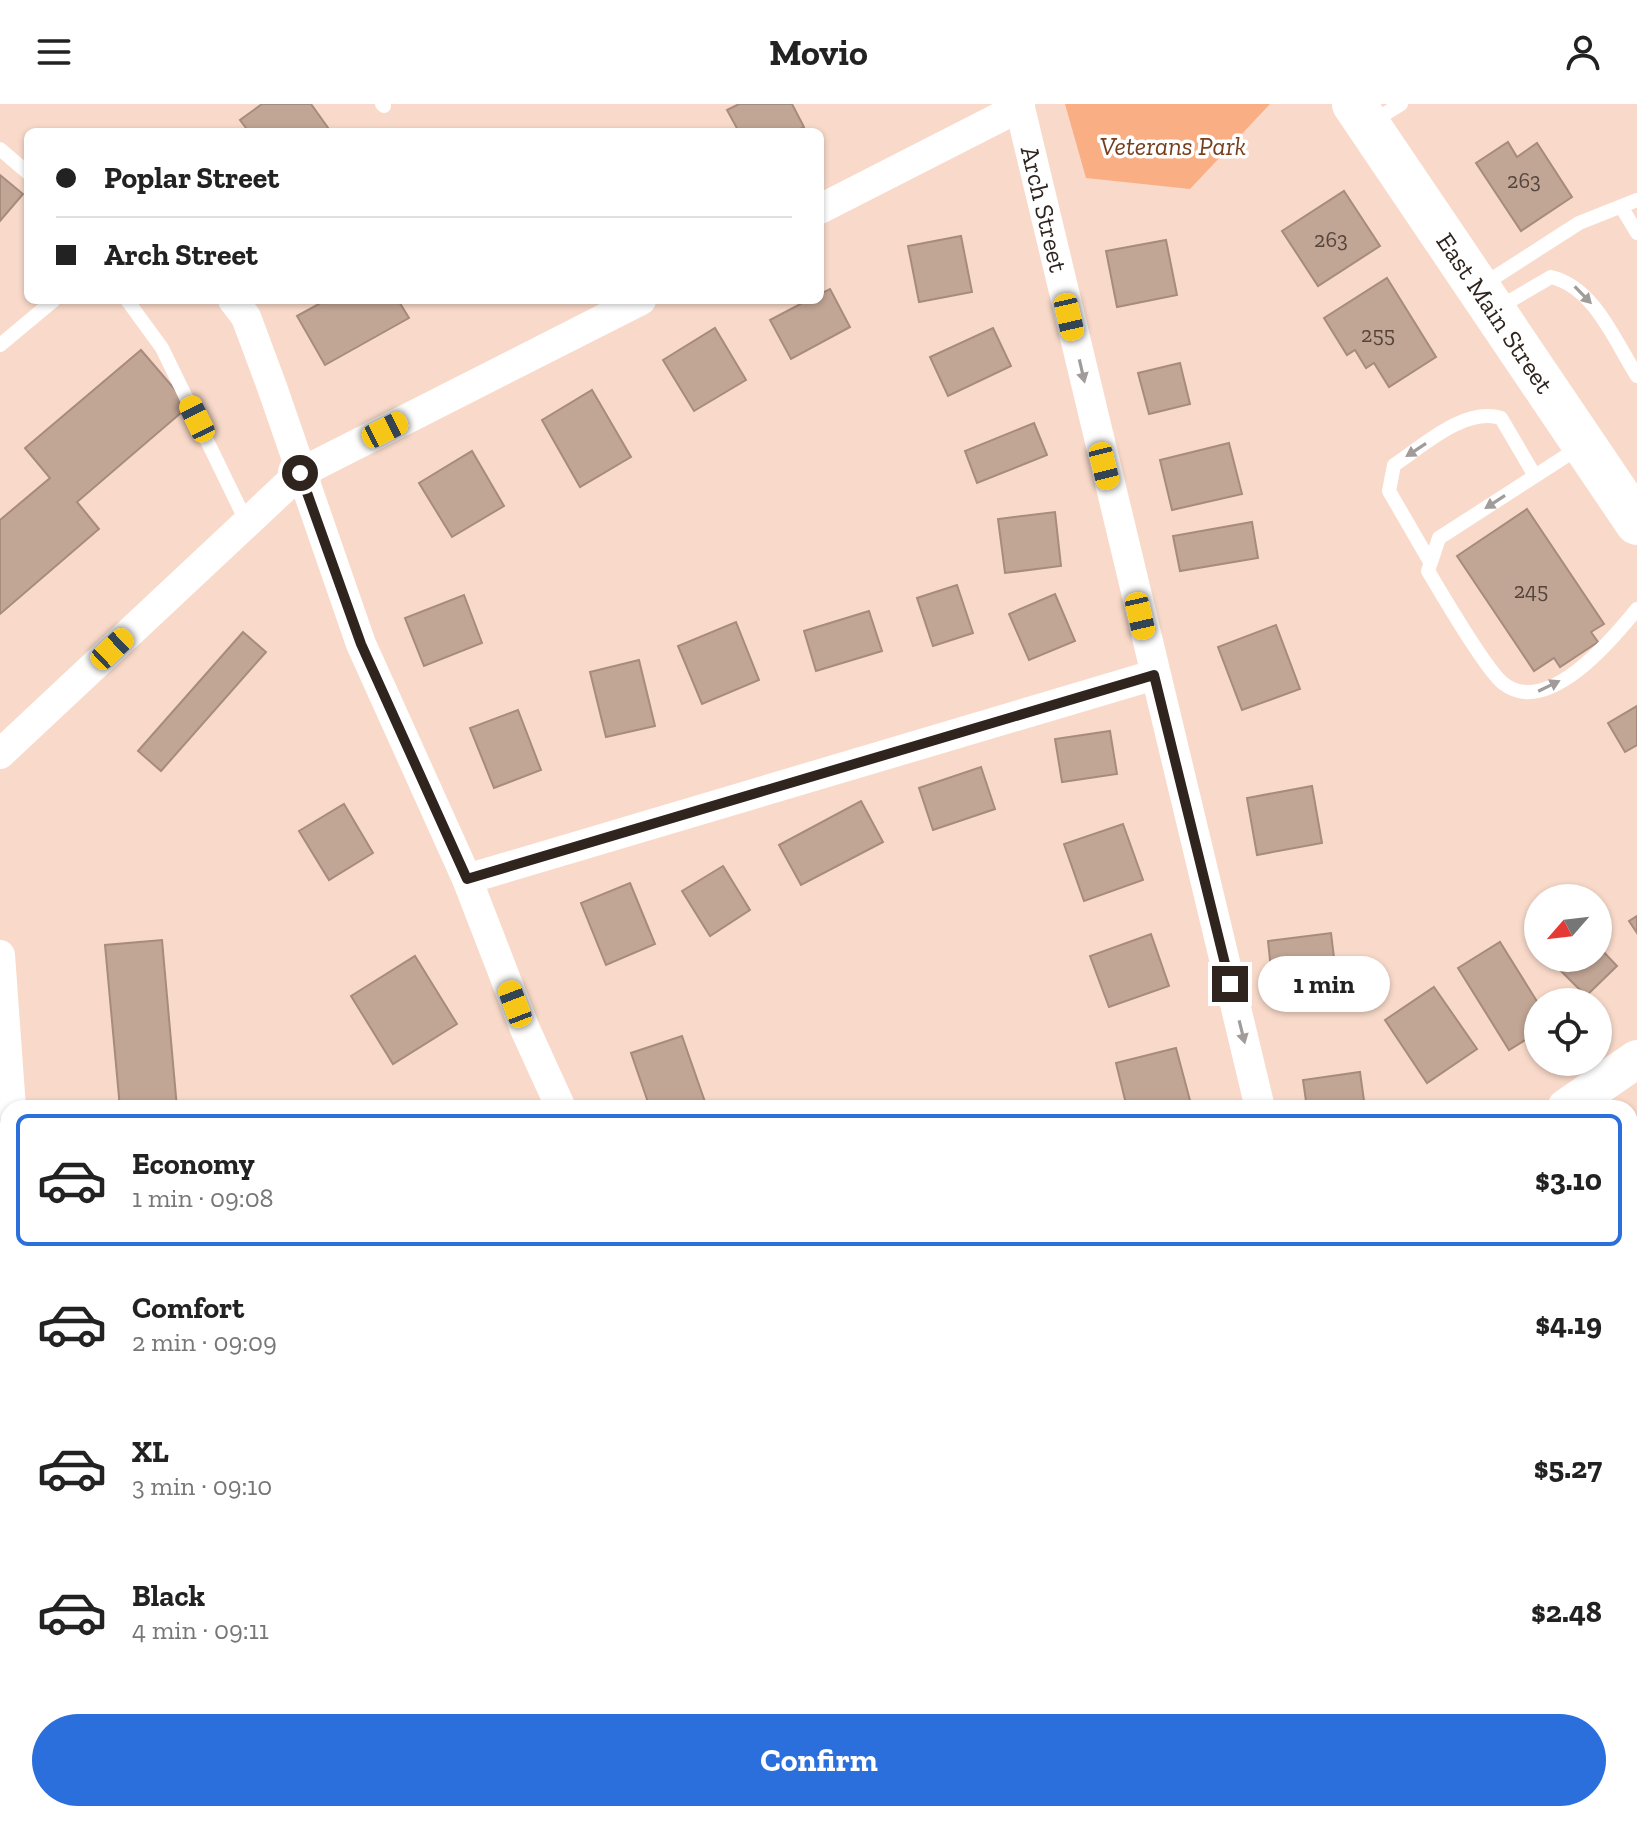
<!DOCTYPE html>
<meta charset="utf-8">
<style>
:root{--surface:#fff;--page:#f6f6f6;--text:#222;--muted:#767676;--line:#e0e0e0;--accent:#2a6fdb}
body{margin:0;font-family:"Zilla Slab",serif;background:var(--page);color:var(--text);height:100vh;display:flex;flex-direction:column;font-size:30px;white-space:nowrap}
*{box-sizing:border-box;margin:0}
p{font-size:26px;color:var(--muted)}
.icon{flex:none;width:44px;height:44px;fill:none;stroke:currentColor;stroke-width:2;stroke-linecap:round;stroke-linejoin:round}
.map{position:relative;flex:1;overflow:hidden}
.sheet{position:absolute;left:0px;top:996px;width:1638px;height:722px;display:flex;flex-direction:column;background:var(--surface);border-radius:24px 24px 0 0;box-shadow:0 2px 6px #0004}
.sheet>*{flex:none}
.banner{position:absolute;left:24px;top:24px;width:800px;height:176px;border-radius:12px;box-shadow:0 2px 6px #0004;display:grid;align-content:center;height:176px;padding:0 32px;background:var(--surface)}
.needle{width:52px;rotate:242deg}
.controls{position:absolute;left:1524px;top:780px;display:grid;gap:16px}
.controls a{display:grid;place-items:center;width:88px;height:88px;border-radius:50%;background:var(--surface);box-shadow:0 2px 6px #0004;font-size:40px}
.end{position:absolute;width:36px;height:36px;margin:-18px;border:10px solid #2f241e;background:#fff;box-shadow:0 0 0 4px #fff}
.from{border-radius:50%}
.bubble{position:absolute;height:56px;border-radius:28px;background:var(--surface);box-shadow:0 2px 6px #0004;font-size:26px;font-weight:700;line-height:56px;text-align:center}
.car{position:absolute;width:24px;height:48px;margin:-24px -12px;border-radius:10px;box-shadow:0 0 6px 2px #0007;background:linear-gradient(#f5c518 24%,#345 0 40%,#f5c518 0 76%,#345 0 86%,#f5c518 0)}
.banner b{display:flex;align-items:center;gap:28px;height:76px;font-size:30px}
.banner b+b{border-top:2px solid var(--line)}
.banner i{width:20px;height:20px;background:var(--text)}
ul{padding:14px 0 0;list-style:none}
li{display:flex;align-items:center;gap:24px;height:132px;margin:0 16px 12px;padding:0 16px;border:4px solid transparent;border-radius:12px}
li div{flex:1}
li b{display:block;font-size:30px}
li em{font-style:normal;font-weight:700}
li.on{border-color:var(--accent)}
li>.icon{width:72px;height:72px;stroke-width:1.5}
.cta{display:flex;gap:16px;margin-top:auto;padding:16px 32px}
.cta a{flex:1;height:92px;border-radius:48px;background:var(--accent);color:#fff;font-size:32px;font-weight:700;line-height:92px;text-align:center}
header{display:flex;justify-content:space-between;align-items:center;height:104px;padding:0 32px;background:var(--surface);font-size:36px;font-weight:700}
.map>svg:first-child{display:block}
.green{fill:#faae84}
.building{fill:#c1a595;stroke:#a78b7c;stroke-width:2}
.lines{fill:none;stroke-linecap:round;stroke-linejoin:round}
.service{stroke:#fff;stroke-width:14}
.minor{stroke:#fff;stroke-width:30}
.tertiary{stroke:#fff;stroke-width:38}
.primary{stroke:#fff;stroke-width:44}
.oneway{fill:#a19c9a}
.route{stroke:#2f241e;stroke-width:10}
.labels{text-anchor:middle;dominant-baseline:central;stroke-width:7;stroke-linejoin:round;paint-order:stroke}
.number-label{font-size:22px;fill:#54443c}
.park-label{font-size:26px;font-style:italic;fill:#763f1d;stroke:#fff}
.street-label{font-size:26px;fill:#2f241e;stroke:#fff}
</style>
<header><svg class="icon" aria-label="menu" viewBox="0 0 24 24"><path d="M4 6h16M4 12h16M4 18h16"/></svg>Movio<svg class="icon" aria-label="person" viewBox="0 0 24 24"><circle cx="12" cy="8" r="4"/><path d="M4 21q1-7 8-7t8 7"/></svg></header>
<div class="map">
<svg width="1637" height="1717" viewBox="0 0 1637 1717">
<rect width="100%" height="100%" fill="#f9daca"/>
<path class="green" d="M1065,0H1270L1190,85L1086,74Z"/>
<g class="building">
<path d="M262,0H311L331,28H249L240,16Z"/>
<path d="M739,0H792L804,23L794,28H739L727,6Z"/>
<path d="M1508,38L1517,53L1537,39L1572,93L1521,127L1476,59Z"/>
<path d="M0,71L23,90L0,117Z"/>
<path d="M1344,87L1380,142L1318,182L1282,127Z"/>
<path d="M961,132L972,188L919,198L908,142Z"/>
<path d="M1166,136L1177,191L1117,203L1106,147Z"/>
<path d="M1387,174L1436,253L1389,283L1374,259L1366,264L1355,246L1347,251L1324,214Z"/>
<path d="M830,185L850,223L791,255L770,216L808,196H820V190Z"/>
<path d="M326,196H398L409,214L325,261L297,212Z"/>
<path d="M715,224L746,276L694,307L663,256Z"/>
<path d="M993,224L1011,262L948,292L930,253Z"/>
<path d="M141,246L189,302L77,398L99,425L0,510V416L50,374L25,344Z"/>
<path d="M1180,259L1190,300L1149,310L1138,269Z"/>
<path d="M592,286L631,353L580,383L542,316Z"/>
<path d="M1034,319L1047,351L977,379L965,347Z"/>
<path d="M1229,339L1242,390L1172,406L1160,356Z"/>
<path d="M472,347L504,402L452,433L419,379Z"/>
<path d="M1527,405L1604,520L1591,528L1598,538L1560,563L1554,554L1534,567L1457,452Z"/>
<path d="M1055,408L1061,462L1005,469L998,415Z"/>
<path d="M1252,418L1258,454L1180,467L1173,432Z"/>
<path d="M957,481L973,529L933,542L917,494Z"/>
<path d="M1055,490L1075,537L1029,556L1009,510Z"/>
<path d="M464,491L482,539L424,562L405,514Z"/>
<path d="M869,507L882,547L816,567L804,527Z"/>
<path d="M736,518L759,576L702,600L678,542Z"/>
<path d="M1276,521L1300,585L1242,606L1218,543Z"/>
<path d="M243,528L266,548L161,667L138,647Z"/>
<path d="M639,556L655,622L606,633L590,568Z"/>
<path d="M1637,602V641L1625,648L1608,619Z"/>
<path d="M518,606L541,666L494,684L470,624Z"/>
<path d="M1110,627L1117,670L1062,678L1055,635Z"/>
<path d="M981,663L995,705L933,726L919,684Z"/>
<path d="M1312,682L1322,739L1257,751L1247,694Z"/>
<path d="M861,697L883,738L801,781L779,741Z"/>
<path d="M344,700L373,749L329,776L299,727Z"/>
<path d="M1123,720L1143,776L1084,797L1064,740Z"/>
<path d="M723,762L750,806L710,832L682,787Z"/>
<path d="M630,779L655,840L606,861L581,799Z"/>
<path d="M1637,812V829L1629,817Z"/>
<path d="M1331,829L1338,886L1274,893L1268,837Z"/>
<path d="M1151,830L1169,882L1109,903L1090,852Z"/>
<path d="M162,836L177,1004H120L105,841Z"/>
<path d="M1500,838L1538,899V928L1509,946L1458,864Z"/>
<path d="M1598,842L1617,862L1586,892L1558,864L1568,854H1598Z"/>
<path d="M415,852L457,920L393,960L351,892Z"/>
<path d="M1434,883L1477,945L1427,979L1385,916Z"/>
<path d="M682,932L705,998L688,1004H650L631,949Z"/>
<path d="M1176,944L1192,1004H1127L1116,959Z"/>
<path d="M1360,968L1365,1004H1307L1303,976Z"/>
<path d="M1637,1024V1049L1630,1040V1029Z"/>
<path d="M1630,1535L1637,1542V1570L1630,1577Z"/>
<path d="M8,1579V1644L0,1648V1582Z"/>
<path d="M221,1710H227L232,1717H210Z"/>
<path d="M277,1710H367L370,1717H280Z"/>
<path d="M851,1710H854L860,1717H842Z"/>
</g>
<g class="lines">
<g class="service">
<path d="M382,0L384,2"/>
<path d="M1372,18L1401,0"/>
<path d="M0,45L28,69"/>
<path d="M1622,104L1637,129"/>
<path d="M1481,182L1579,119L1637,96"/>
<path d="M127,196L162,244L247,419"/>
<path d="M1496,205L1551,173C1594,183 1615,237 1637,272"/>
<path d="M0,241L54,196"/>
<path d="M1580,343L1439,434L1428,467C1442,490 1487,568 1504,580C1548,613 1612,536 1637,505"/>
<path d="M1429,456L1389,387L1394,361C1423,342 1464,303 1501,314L1535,372"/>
<path d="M0,1376L8,1395"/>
<path d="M1630,1427L1637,1419"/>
</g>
<g class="minor">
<path id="s1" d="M1019,0L1260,1004"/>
<path d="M820,105L1020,3"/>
<path d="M233,196L246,213L272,283L361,540L467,775L525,925L561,1004"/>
<path d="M0,650L300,369L641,196"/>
<path d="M467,775L1154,571"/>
<path d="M0,851L11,1004"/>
<path d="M0,1163L8,1140"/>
<path d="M1630,1454L1637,1460"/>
<path d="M1573,1710L1577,1717"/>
</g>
<g class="tertiary">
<path d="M1566,1004L1637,955"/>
<path d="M544,1717L557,1710"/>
</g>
<path class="primary" id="s2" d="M1354,0L1637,419"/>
</g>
<defs><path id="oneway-solid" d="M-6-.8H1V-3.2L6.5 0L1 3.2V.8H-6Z" transform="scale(2)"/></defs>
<g class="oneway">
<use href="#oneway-solid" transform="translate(1583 191) rotate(46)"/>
<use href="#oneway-solid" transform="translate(1082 267) rotate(77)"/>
<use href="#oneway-solid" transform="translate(1416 346) rotate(147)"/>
<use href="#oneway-solid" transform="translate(1495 398) rotate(147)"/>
<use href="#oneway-solid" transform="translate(1549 582) rotate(-26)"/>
<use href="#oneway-solid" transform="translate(1242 928) rotate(76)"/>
</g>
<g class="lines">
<path class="route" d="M300,369L361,540L467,775L1154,571L1230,880"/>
</g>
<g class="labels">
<g class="number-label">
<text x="1524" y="76">263</text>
<text x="1331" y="135">263</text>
<text x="1378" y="230">255</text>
<text x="1531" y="486">245</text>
</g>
<g class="park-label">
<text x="1173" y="42">Veterans Park</text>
</g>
<g class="street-label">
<text stroke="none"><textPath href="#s1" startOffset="108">Arch Street</textPath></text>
<text stroke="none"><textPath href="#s2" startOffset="252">East Main Street</textPath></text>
</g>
</g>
</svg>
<div class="controls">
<a><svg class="needle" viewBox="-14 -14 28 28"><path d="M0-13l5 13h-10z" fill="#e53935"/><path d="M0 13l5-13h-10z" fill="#767676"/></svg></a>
<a><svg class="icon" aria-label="locate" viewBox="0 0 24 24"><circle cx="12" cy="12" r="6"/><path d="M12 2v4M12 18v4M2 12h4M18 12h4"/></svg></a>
</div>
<i class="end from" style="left:300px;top:369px"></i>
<i class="end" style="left:1230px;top:880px"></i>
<div class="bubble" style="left:1258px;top:852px;width:132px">1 min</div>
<i class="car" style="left:1069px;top:213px;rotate:167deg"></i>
<i class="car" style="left:197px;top:315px;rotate:334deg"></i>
<i class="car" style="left:385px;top:326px;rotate:63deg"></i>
<i class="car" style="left:1104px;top:362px;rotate:166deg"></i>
<i class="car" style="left:1140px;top:512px;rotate:167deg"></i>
<i class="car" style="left:112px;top:545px;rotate:47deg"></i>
<i class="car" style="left:515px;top:900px;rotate:339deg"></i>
<div class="banner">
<b><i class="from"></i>Poplar Street</b>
<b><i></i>Arch Street</b>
</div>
<section class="sheet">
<ul>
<li class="on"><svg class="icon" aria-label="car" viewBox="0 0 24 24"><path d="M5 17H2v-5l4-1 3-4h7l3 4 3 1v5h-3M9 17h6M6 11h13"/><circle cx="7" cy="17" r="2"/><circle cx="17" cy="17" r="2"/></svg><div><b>Economy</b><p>1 min · 09:08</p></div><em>$3.10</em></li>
<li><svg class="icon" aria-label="car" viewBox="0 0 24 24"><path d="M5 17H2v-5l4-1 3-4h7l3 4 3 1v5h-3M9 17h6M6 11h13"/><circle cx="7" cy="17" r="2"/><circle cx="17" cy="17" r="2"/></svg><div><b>Comfort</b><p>2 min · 09:09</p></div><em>$4.19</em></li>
<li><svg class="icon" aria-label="car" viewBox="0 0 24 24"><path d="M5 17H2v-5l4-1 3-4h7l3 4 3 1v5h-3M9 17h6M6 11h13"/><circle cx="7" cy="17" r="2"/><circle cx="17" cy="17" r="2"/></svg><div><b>XL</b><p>3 min · 09:10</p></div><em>$5.27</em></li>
<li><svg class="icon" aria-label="car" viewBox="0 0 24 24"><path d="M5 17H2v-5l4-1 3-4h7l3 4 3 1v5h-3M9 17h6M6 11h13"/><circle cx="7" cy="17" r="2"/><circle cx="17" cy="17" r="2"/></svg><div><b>Black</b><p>4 min · 09:11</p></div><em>$2.48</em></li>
</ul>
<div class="cta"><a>Confirm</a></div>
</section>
</div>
